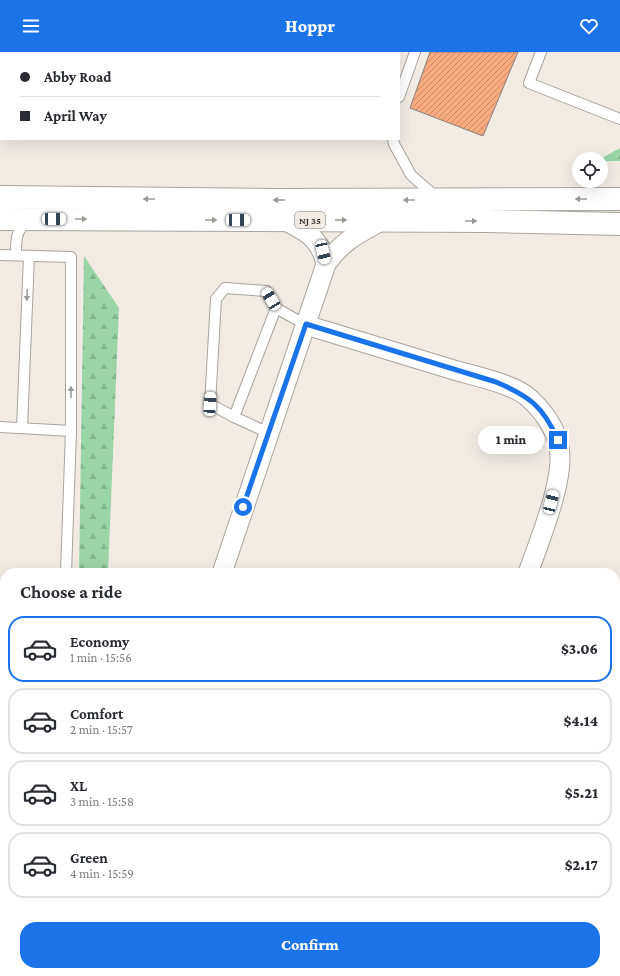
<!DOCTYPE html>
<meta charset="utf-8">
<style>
:root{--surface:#fff;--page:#f2f2f3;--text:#2b2b33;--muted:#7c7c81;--line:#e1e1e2;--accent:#1a73e8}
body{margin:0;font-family:"Crimson Pro",serif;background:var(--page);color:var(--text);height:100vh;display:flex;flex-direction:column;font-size:15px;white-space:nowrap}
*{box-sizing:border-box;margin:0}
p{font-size:13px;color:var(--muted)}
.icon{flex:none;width:22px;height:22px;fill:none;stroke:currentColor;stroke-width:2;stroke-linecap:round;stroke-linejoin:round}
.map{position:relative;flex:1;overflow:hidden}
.drawer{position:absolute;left:0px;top:516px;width:620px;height:408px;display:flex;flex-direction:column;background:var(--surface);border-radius:16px 16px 0 0;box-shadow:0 4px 16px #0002}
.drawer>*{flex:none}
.banner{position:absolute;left:0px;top:0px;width:400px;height:88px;box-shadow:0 4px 16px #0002;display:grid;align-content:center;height:88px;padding:0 20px;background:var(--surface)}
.fabs{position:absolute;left:572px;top:100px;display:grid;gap:8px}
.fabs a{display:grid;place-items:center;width:36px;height:36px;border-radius:50%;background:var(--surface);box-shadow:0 4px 16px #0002;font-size:20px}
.end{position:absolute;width:18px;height:18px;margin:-9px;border:5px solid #1a73e8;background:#fff;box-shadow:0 0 0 2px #fff}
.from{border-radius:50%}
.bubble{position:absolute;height:28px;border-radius:14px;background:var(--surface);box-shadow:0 4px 16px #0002;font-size:13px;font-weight:800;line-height:28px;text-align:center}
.car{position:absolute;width:12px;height:24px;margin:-12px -6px;border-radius:5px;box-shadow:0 0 3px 1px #0007;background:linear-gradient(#fff 24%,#345 0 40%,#fff 0 76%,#345 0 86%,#fff 0)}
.banner b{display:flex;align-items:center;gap:14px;height:38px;font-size:15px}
.banner b+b{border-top:1px solid var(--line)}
.banner i{width:10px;height:10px;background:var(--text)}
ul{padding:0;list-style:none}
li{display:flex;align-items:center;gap:12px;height:66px;margin:0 8px 6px;padding:0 12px;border:2px solid var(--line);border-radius:16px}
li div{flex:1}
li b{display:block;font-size:15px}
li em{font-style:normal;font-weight:800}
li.current{border-color:var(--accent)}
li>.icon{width:36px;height:36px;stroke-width:1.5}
h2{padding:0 20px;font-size:18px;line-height:48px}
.button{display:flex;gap:8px;margin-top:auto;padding:8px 20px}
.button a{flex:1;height:46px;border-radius:16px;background:var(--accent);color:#fff;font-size:16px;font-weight:800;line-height:46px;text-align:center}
header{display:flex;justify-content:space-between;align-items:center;height:52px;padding:0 20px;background:var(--accent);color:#fff;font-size:18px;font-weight:800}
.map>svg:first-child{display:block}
.forest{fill:url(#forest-firs)}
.cemetery{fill:url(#cemetery-stones)}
.building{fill:url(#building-hatch);stroke:#8a827e}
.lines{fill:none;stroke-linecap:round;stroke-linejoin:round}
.service-casing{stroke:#a8a39c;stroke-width:12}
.minor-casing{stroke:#a8a39c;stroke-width:21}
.trunk-casing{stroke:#a8a39c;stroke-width:24}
.service{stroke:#fff;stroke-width:10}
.minor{stroke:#fff;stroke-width:19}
.trunk{stroke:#fff;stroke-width:22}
.oneway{fill:#9a9a98}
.route{stroke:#1a73e8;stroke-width:5}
.labels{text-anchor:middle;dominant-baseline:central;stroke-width:3;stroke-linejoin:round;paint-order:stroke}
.shield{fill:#f1ebe4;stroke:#6e6b67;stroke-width:1}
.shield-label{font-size:10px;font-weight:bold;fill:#363432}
</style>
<header><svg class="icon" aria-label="menu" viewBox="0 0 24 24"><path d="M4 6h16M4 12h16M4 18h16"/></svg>Hoppr<svg class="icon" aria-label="heart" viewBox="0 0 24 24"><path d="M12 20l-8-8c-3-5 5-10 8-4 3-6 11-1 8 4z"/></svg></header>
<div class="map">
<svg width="620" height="924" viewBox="0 0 620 924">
<defs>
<pattern id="forest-firs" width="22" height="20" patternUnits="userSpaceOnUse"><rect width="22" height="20" fill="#9ad5a6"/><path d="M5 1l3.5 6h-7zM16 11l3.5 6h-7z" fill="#85b78f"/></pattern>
<pattern id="cemetery-stones" width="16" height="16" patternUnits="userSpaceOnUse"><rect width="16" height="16" fill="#9ad5a6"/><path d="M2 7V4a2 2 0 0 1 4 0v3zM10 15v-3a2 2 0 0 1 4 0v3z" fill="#85b78f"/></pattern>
<pattern id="building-hatch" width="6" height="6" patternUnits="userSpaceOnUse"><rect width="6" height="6" fill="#f9aa7f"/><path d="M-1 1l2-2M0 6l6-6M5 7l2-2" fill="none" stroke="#ca8b69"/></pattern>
</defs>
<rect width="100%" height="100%" fill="#f1ebe4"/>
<g class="forest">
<path d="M620,96V109H601L600,107Z"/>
<path d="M84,204L119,256L108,521H79Z"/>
<path d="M0,568H5V695L0,699Z"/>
</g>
<path class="cemetery" d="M0,0H168L1,1V42Z"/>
<path class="building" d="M430,0H518L483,84L410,56Z"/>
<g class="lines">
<g class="service-casing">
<g id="service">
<path d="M541,0L529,31L620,67"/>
<path d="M29,1V0"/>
<path d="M161,1L162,0"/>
<path d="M371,1V0"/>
<path d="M0,37H1"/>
<path d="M399,45L415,0"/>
<path d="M393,87L394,92L411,123L436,145"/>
<path d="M0,203L71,205V379L66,521"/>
<path d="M16,203C16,191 15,175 30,169"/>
<path d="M234,365L210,352L216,247L225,236L266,239L276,256"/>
<path d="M0,375L71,379"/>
<path d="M22,376L29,204"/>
<path d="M269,381L234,365L276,256L306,273"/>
<path d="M0,545H5"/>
</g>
</g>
<g class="minor-casing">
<g id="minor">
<path d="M284,168C306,180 320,185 326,212"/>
<path d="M306,273C355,288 404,303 454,318C474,324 515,332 530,347C546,362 559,382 560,404C561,436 539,490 528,521"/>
<path d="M222,521L326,212C343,188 358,182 383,168"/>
<path d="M572,919L587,924"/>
<path d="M44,924L46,919"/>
<path d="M449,924L460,919"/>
</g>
</g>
<g class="trunk-casing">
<g id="trunk">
<path d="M0,145L276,148L620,147"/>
<path d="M0,167L487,169L620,172"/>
</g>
</g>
<use href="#service" class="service"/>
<use href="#minor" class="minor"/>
<use href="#trunk" class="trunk"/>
</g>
<defs><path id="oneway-solid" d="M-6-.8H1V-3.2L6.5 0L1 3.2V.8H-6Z"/></defs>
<g class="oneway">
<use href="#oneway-solid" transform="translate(149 147) rotate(-180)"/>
<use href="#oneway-solid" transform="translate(581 147) rotate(180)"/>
<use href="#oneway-solid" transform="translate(279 148) rotate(-180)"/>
<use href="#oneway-solid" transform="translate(409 148) rotate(180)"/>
<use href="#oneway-solid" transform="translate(81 167)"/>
<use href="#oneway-solid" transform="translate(211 168)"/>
<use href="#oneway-solid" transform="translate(341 168)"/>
<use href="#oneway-solid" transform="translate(471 169)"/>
<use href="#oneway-solid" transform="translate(27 243) rotate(92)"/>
<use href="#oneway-solid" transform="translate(71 340) rotate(-90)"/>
</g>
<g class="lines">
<path class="route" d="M243,455L306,272L496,330C529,344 543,354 558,388"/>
</g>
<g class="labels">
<rect class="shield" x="295" y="160" width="30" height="16" rx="3"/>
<g class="shield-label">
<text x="310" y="168">NJ 35</text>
</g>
</g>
</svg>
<div class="fabs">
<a><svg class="icon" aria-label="locate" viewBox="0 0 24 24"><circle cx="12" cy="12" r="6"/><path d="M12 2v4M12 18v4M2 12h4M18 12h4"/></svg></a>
</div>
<i class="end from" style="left:243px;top:455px"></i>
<i class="end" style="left:558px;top:388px"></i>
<div class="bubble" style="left:478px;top:374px;width:66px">1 min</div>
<i class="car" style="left:54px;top:167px;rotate:90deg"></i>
<i class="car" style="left:238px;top:168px;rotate:90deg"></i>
<i class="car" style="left:323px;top:200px;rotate:167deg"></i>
<i class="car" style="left:271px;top:247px;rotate:329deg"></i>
<i class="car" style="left:210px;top:352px;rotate:3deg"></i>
<i class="car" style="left:551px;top:450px;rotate:14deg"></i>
<div class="banner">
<b><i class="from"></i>Abby Road</b>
<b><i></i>April Way</b>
</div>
<section class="drawer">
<h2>Choose a ride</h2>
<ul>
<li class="current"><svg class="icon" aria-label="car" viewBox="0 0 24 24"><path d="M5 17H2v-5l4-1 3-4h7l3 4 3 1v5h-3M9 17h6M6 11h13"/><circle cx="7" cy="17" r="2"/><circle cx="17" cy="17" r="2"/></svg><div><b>Economy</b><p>1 min · 15:56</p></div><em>$3.06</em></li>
<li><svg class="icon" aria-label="car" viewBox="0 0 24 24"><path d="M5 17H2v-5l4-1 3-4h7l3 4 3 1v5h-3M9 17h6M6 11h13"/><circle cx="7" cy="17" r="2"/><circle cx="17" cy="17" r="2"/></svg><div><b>Comfort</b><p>2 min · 15:57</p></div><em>$4.14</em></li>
<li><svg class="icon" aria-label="car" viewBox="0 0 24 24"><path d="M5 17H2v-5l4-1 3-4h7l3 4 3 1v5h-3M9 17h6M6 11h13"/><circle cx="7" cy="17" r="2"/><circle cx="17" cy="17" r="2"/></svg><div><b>XL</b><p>3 min · 15:58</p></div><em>$5.21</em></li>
<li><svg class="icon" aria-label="car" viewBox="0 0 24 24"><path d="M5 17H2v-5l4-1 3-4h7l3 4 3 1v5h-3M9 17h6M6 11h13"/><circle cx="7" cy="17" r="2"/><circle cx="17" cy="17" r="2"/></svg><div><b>Green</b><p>4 min · 15:59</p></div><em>$2.17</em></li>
</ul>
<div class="button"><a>Confirm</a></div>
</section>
</div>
